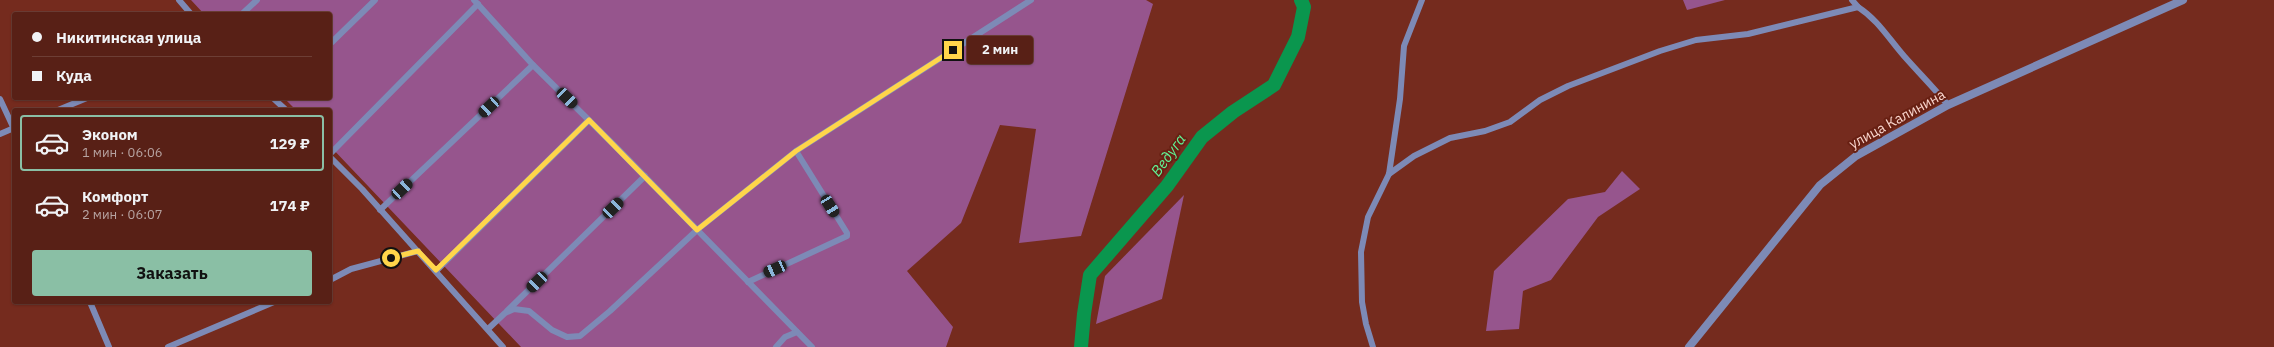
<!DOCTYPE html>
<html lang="ru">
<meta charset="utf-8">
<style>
:root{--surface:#582016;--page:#5e281f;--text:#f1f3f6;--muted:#b7a3a1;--line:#6d3e35;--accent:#8abfa5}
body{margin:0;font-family:"IBM Plex Sans",sans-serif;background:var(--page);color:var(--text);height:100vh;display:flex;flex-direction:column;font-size:15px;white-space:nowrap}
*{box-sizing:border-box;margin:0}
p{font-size:13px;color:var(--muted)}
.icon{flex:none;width:22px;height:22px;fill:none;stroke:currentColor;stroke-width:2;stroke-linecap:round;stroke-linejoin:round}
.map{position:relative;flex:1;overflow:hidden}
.sheet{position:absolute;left:12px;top:108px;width:320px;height:196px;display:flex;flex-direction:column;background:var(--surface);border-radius:4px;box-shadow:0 1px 3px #0004,0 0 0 1px var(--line)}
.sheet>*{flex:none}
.top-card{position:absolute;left:12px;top:12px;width:320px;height:88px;border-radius:4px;box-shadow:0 1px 3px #0004,0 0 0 1px var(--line);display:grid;align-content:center;height:88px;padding:0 20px;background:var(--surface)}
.end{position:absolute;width:18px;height:18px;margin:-9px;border:5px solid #ffd54a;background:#111;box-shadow:0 0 0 2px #111}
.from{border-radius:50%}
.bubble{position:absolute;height:28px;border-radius:4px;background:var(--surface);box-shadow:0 1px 3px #0004,0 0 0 1px var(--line);font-size:13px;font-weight:800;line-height:28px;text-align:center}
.car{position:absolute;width:12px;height:24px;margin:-12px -6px;border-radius:5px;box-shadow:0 0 3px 1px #0007;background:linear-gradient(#222 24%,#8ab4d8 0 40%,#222 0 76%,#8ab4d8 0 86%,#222 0)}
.top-card b{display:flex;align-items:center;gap:14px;height:38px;font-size:15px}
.top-card b+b{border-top:1px solid var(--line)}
.top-card i{width:10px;height:10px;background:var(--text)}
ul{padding:7px 0 0;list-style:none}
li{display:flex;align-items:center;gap:12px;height:56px;margin:0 8px 6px;padding:0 12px;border:2px solid transparent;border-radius:4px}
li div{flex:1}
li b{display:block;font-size:15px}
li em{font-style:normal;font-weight:800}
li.active{border-color:var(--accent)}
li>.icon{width:36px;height:36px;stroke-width:1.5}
.primary-button{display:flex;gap:8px;margin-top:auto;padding:8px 20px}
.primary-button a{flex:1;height:46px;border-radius:4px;background:var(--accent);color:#111;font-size:16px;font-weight:800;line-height:46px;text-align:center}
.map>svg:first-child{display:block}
.green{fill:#96558d}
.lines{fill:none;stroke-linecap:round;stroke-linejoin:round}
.river{stroke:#0a964e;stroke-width:14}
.minor{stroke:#7d8ab6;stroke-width:6}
.tertiary{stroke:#7d8ab6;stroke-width:8}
.route{stroke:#ffd54a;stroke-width:5}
.labels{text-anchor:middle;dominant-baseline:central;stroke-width:4;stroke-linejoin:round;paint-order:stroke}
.street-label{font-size:14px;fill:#fbd7cf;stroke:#682013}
.water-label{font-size:15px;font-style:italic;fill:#61f495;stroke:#682013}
</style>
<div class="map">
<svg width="2274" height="347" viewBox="0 0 2274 347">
<rect width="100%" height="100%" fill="#752b1e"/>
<g class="green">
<path d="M191,0H1146L1153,4L1081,236L1019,243L1036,129L1000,125L961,223L907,271L953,327L946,347H521L330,146V110H296L284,98H330V14H204Z"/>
<path d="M1683,0H1725L1687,10Z"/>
<path d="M1622,171L1640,189L1598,217L1551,280L1523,291L1519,329L1486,331L1494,271L1568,199L1605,192Z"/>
<path d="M1184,195L1162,299L1096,324L1105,276Z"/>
</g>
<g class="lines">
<path class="river" d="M1081,347L1084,314L1090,275L1167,186L1202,137L1233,112L1274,85L1298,37L1304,7L1301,0"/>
<g class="minor">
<path d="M179,0L191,14"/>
<path d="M474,0L533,65L615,146L812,347"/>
<path d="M1852,0L1858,7"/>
<path d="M242,14L257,0"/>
<path d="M330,44L375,0"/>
<path d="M273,98L286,110"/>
<path d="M0,99L14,129"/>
<path d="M58,110L87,98"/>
<path d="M0,134L14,128"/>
<path d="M330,154L478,4"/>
<path d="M330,157L362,189L503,347"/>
<path d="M1389,174L1414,156L1450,138L1485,131L1510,122L1540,100L1568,86L1660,51L1696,40L1748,34L1858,7C1878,20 1889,39 1904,56C1919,73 1934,88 1948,105"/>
<path d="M380,210L533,65"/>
<path d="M436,271L589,120"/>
<path d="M330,280L351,269L418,251"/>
<path d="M748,282L847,236V233L796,151L1031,0"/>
<path d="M90,302L109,347"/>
<path d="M507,311L645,176"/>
<path d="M488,329L505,313L514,309L529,311L552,330L567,337L580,336L610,311L697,230L796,151"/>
<path d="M168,347L274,302"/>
<path d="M776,347L785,337L797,332"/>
<path d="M1373,347L1366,324L1362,302L1361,252L1368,217L1389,174L1400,99L1404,46L1422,0"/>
</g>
<path class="tertiary" d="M1689,347L1820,185L1856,156L1948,105L2183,0"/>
</g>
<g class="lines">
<path class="route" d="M391,258L418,251L436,270L589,120L697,230L796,151L953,50"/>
</g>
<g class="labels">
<g class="street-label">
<text transform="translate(1897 119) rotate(-29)">улица Калинина</text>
</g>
<g class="water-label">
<text transform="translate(1168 155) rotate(-54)">Ведуга</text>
</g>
</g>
</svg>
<i class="end from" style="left:391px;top:258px"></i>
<i class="end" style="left:953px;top:50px"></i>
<div class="bubble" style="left:967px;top:36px;width:66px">2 мин</div>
<i class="car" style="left:567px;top:98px;rotate:134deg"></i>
<i class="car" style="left:489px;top:107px;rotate:227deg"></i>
<i class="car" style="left:402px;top:189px;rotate:47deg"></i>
<i class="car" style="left:830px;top:206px;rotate:148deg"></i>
<i class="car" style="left:613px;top:208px;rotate:46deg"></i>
<i class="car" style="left:775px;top:269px;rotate:246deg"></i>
<i class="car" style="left:537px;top:282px;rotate:226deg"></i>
<div class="top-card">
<b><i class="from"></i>Никитинская улица</b>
<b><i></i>Куда</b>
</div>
<section class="sheet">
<ul>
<li class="active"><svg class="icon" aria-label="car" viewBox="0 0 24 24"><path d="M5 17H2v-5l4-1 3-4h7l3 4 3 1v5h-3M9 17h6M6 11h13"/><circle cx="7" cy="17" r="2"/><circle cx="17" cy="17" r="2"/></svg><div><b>Эконом</b><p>1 мин · 06:06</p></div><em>129 ₽</em></li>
<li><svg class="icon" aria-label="car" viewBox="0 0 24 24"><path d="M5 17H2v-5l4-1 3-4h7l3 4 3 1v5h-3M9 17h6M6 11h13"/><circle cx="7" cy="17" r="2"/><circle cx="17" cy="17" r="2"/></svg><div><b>Комфорт</b><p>2 мин · 06:07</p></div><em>174 ₽</em></li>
</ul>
<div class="primary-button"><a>Заказать</a></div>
</section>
</div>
